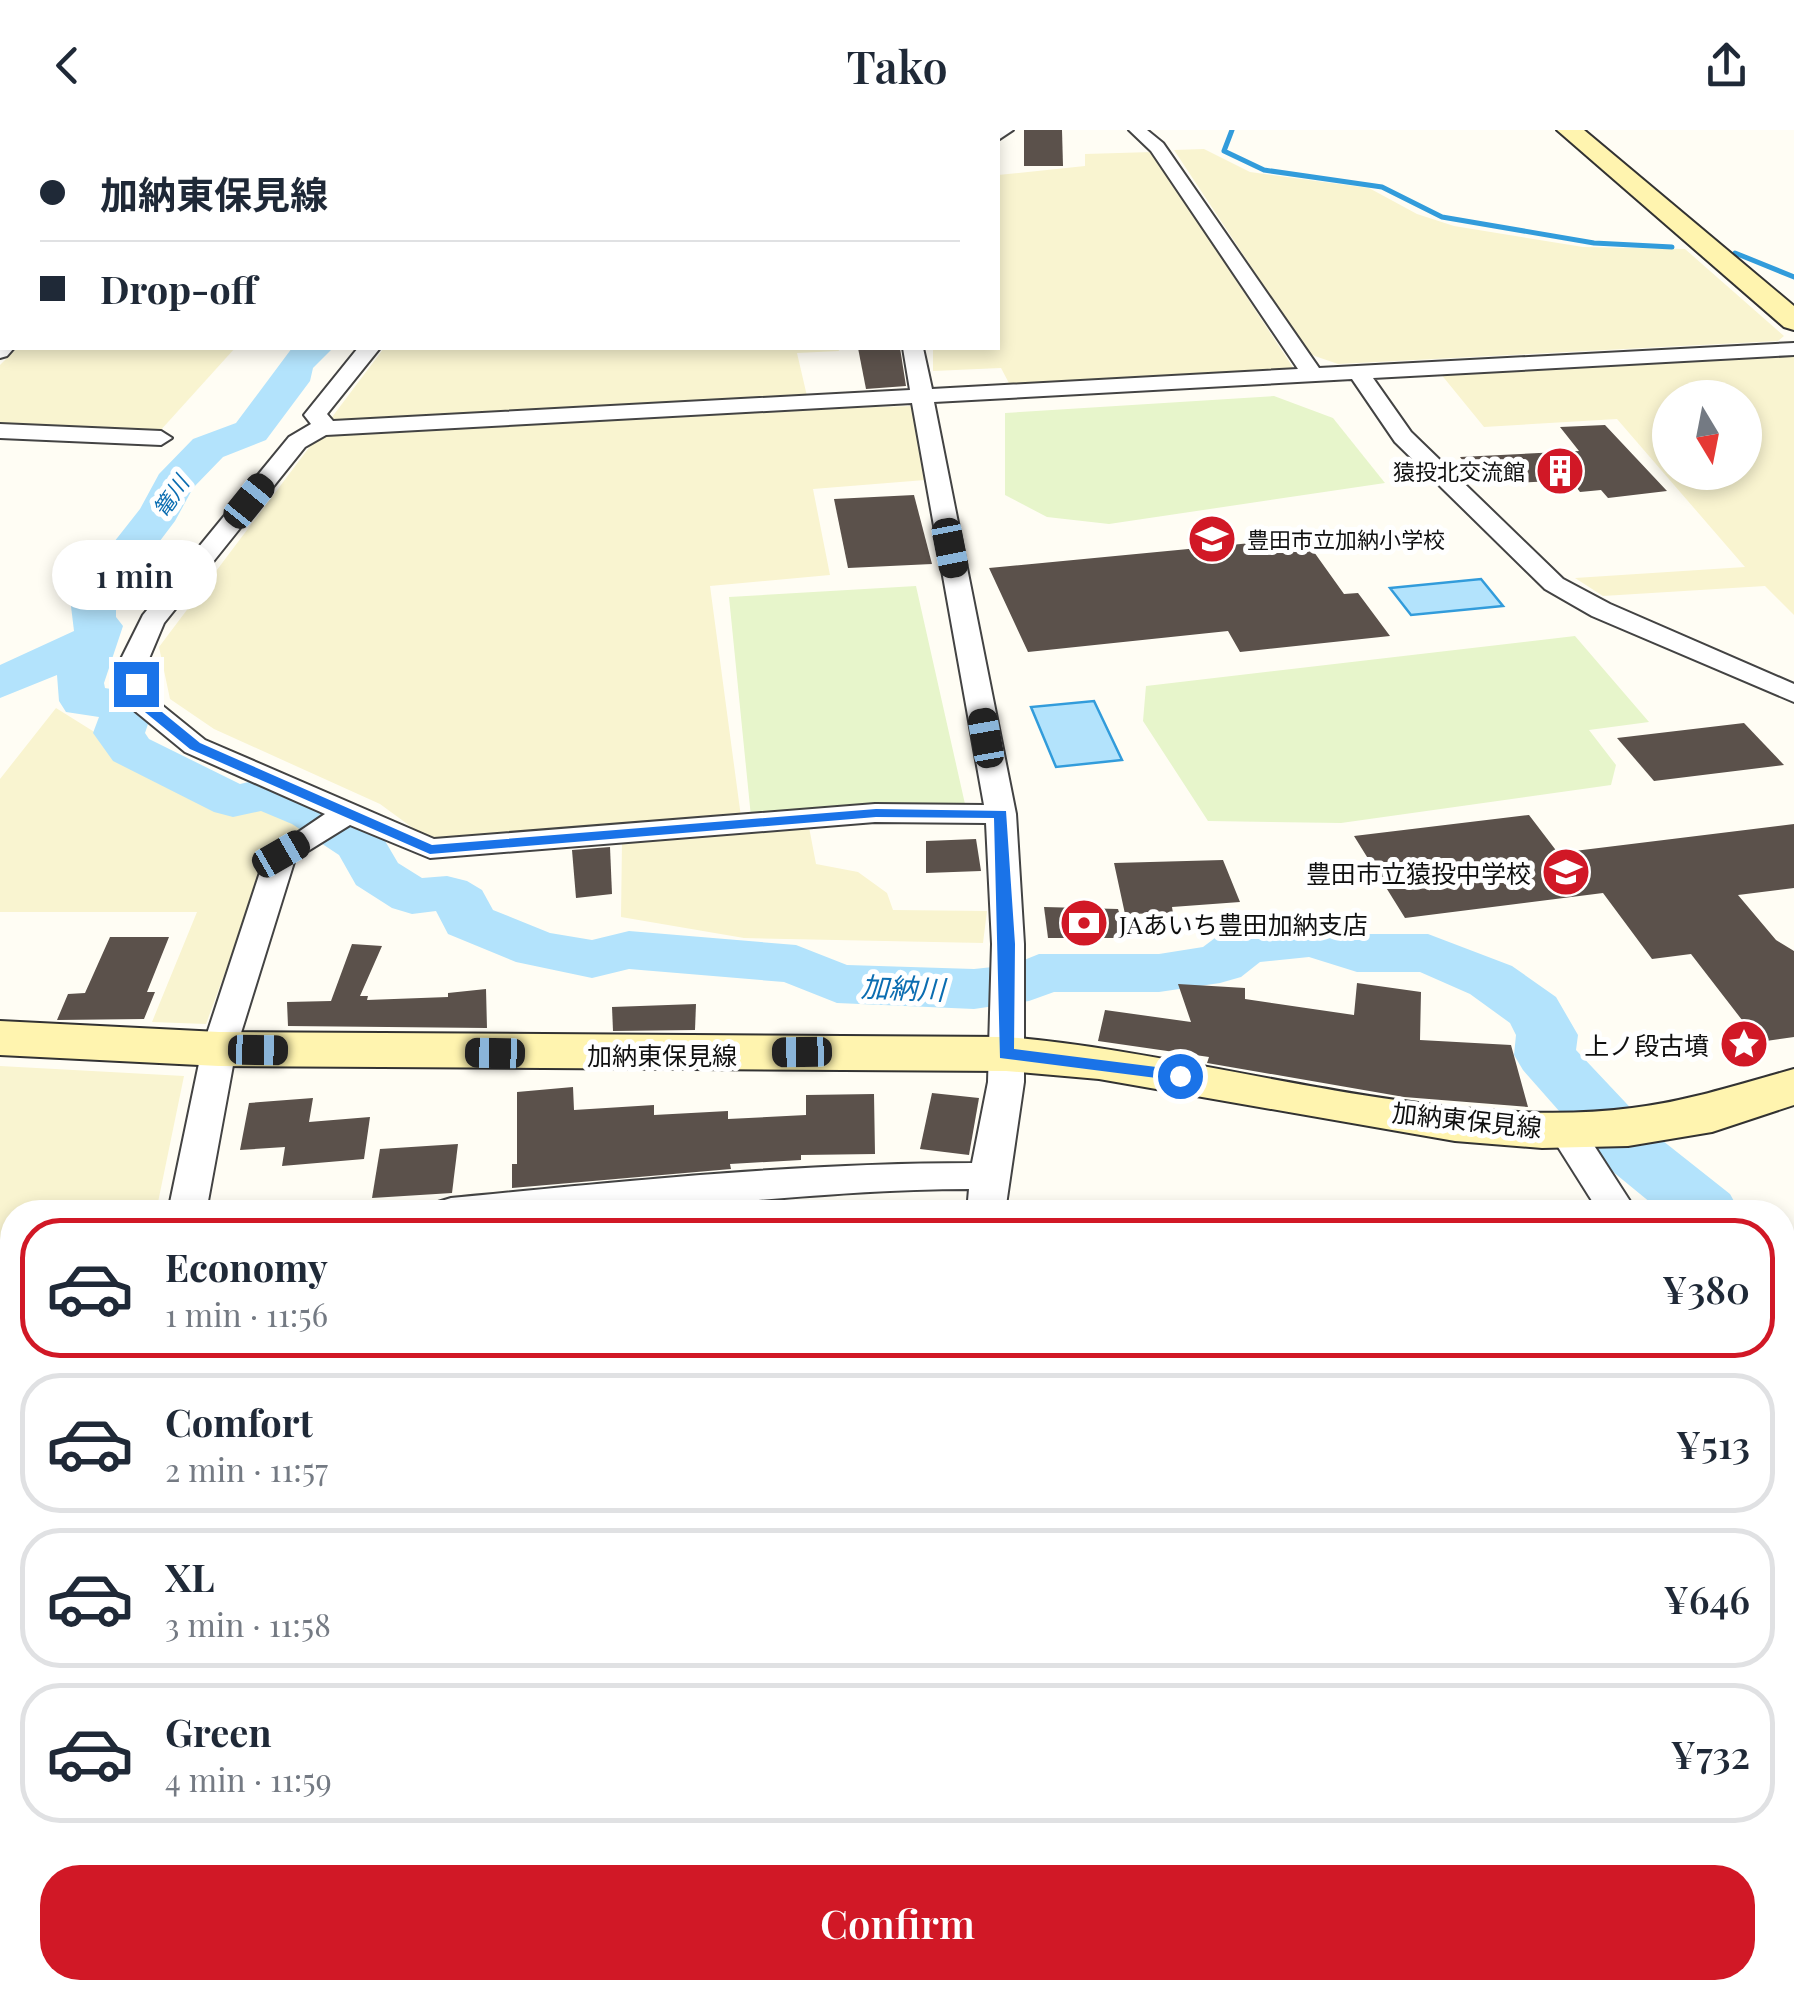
<!DOCTYPE html>
<meta charset="utf-8">
<style>
:root{--surface:#fff;--page:#f6f6f7;--text:#1f2937;--muted:#747a83;--line:#e0e1e3;--accent:#d11826}
body{margin:0;font-family:"Playfair Display","Noto Sans JP",serif;background:var(--page);color:var(--text);height:100vh;display:flex;flex-direction:column;font-size:38px;white-space:nowrap}
*{box-sizing:border-box;margin:0}
p{font-size:32px;color:var(--muted)}
.icon{flex:none;width:55px;height:55px;fill:none;stroke:currentColor;stroke-width:2;stroke-linecap:round;stroke-linejoin:round}
.map{position:relative;flex:1;overflow:hidden}
.sheet{position:absolute;left:0px;top:1070px;width:1795px;height:800px;display:flex;flex-direction:column;background:var(--surface);border-radius:40px 40px 0 0;box-shadow:0 5px 15px #0003}
.sheet>*{flex:none}
.hud{position:absolute;left:0px;top:0px;width:1000px;height:220px;box-shadow:0 5px 15px #0003;display:grid;align-content:center;height:220px;padding:0 40px;background:var(--surface)}
.needle{width:65px;rotate:170deg}
.controls{position:absolute;left:1652px;top:250px;display:grid;gap:20px}
.controls a{display:grid;place-items:center;width:110px;height:110px;border-radius:50%;background:var(--surface);box-shadow:0 5px 15px #0003;font-size:50px}
.end{position:absolute;width:45px;height:45px;margin:-22px;border:12px solid #1a73e8;background:#fff;box-shadow:0 0 0 5px #fff}
.from{border-radius:50%}
.bubble{position:absolute;height:70px;border-radius:35px;background:var(--surface);box-shadow:0 5px 15px #0003;font-size:32px;font-weight:600;line-height:70px;text-align:center}
.car{position:absolute;width:30px;height:60px;margin:-30px -15px;border-radius:12px;box-shadow:0 0 8px 2px #0007;background:linear-gradient(#222 24%,#8ab4d8 0 40%,#222 0 76%,#8ab4d8 0 86%,#222 0)}
.hud b{display:flex;align-items:center;gap:35px;height:95px;font-size:38px}
.hud b+b{border-top:2px solid var(--line)}
.hud i{width:25px;height:25px;background:var(--text)}
ul{padding:18px 0 0;list-style:none}
li{display:flex;align-items:center;gap:30px;height:140px;margin:0 20px 15px;padding:0 20px;border:5px solid var(--line);border-radius:40px}
li div{flex:1}
li b{display:block;font-size:38px}
li em{font-style:normal;font-weight:600}
li.active{border-color:var(--accent)}
li>.icon{width:90px;height:90px;stroke-width:1.5}
.action{display:flex;gap:20px;margin-top:auto;padding:20px 40px}
.action a{flex:1;height:115px;border-radius:40px;background:var(--accent);color:#fff;font-size:40px;font-weight:600;line-height:115px;text-align:center}
header{display:flex;justify-content:space-between;align-items:center;height:130px;padding:0 40px;background:var(--surface);font-size:45px;font-weight:600}
.map>svg:first-child{display:block}
.farmland{fill:#f9f4d0;fill-rule:evenodd}
.pitch{fill:#e7f5cb}
.water{fill:#b3e3fc;stroke:#329cdb;stroke-width:2.5}
.lines{fill:none;stroke-linecap:round;stroke-linejoin:round}
.stream{stroke:#329cdb;stroke-width:5}
.river{fill:#b3e3fc;fill-rule:evenodd}
.building{fill:#5b514b}
.street-casing{stroke:#434343;stroke-width:4}
.secondary-casing{stroke:#323232;stroke-width:4}
.street{fill:#fff;fill-rule:evenodd}
.secondary{fill:#fff4af;fill-rule:evenodd}
.route{fill:#1a73e8}
.labels{text-anchor:middle;dominant-baseline:central;stroke-width:10;stroke-linejoin:round;paint-order:stroke}
.far-poi-label{font-size:22px;fill:#101010;stroke:#fff;text-anchor:end}
.far-water-label{font-size:22px;font-style:italic;fill:#0b6db1;stroke:#fff}
.poi-label{font-size:25px;fill:#101010;stroke:#fff;text-anchor:end}
.street-label{font-size:25px;fill:#101010;stroke:#fff}
.water-label{font-size:28px;font-style:italic;fill:#0b6db1;stroke:#fff}
</style>
<header><svg class="icon" aria-label="back" viewBox="0 0 24 24"><path d="M15 5l-7 7 7 7"/></svg>Tako<svg class="icon" aria-label="share" viewBox="0 0 24 24"><path d="M12 15V3M7 8l5-5 5 5M5 13v7h14v-7"/></svg></header>
<div class="map">
<svg width="1794" height="1870" viewBox="0 0 1794 1870">
<rect width="100%" height="100%" fill="#fffdf4"/>
<g class="farmland">
<path d="M1204,19L1250,42L1369,58L1417,84L1454,96L1583,117L1685,119L1784,206L1778,211L1338,234L1309,224L1174,20Z"/>
<path d="M1152,22L1294,239L1011,257L1001,238L933,241V218H998V45L1085,36V24Z"/>
<path d="M17,218H235L159,302L0,296V235Z"/>
<path d="M384,218H838L839,221L797,223L810,279L912,276L925,350L813,359L830,445L710,456L741,687L432,712L380,674L214,599L170,569L159,517Z"/>
<path d="M1794,225V485L1765,456L1603,466L1575,448L1745,437L1617,289L1484,297L1440,243ZM1670,268H1745V342H1670Z"/>
<path d="M56,578L112,613L308,694L272,715L206,894L152,892L197,782H0V649Z"/>
<path d="M809,697L816,734L858,742L887,763L893,780L987,781L983,813L744,808L621,787L622,712Z"/>
<path d="M0,936L184,946L156,1082H12V1661L0,1701Z"/>
</g>
<g class="pitch">
<path d="M1274,266L1333,288L1385,353L1109,394L1047,387L1005,365V283Z"/>
<path d="M916,456L965,674L867,675L751,687L729,467Z"/>
<path d="M1575,506L1649,592L1589,600L1616,635L1611,655L1341,693L1208,691L1143,591L1146,556Z"/>
</g>
<g class="water">
<path d="M1481,449L1503,476L1411,485L1390,458Z"/>
<path d="M1094,571L1122,630L1056,637L1031,577Z"/>
</g>
<g class="lines">
<g class="stream">
<path d="M1232,0L1224,21L1264,40L1382,57L1442,87L1594,113L1672,117"/>
<path d="M1735,123L1794,147"/>
</g>
<g class="river">
<rect x="475" y="0" width="30" height="2"/>
<path d="M292,218H333L313,238L310,251L266,310L223,327L193,358L175,391L116,469V487L123,496L104,553L105,558L134,563L150,588L145,603L149,609L240,654L266,648L330,672L381,704L398,733L422,748L447,746L467,751L482,760L493,780L550,803L592,810L629,801L796,815L847,835L974,839L1012,835L1039,824H1159L1203,817L1223,802L1244,796L1313,790L1361,804H1428L1512,836L1556,867L1578,905L1576,920L1658,1007L1730,1064L1740,1082H1662L1612,1041L1523,940L1514,925L1516,905L1510,893L1470,864L1420,842H1357L1309,827L1260,832L1241,847L1220,853L1159,862H1054L1029,871L974,879L837,873L784,852L629,839L592,848L516,832L448,804L436,781L412,784L392,778L356,755L339,725L292,694L261,681L233,687L214,682L113,631L93,603L99,587L66,582L59,571L57,545L0,568V535L74,501L70,468L140,379L159,344L193,309L236,293Z"/>
<path d="M1782,1120L1794,1123V1182L1782,1178Z"/>
</g>
</g>
<g class="building">
<path d="M1024,0H1062L1063,36H1024Z"/>
<path d="M858,218H900L906,256L866,259Z"/>
<path d="M1605,295L1667,361L1608,368L1601,360L1580,362L1571,350L1481,355L1460,327L1579,321L1560,297Z"/>
<path d="M914,365L932,434L848,438L834,369Z"/>
<path d="M1304,408L1344,464L1358,463L1390,506L1240,522L1228,501L1028,522L989,438Z"/>
<path d="M1744,593L1784,635L1654,651L1617,608Z"/>
<path d="M1529,685L1558,723L1794,694V758L1738,765L1776,810L1794,821V907L1759,912L1691,824L1652,829L1603,763L1405,788L1354,706Z"/>
<path d="M976,709L981,741L926,743V711Z"/>
<path d="M610,717L612,764L576,768L572,720Z"/>
<path d="M1223,730L1240,772L1172,777L1173,783L1125,784L1114,733Z"/>
<path d="M1044,777L1118,779L1127,808H1048Z"/>
<path d="M110,807H169L147,862H155L144,889L57,890L68,864L85,863Z"/>
<path d="M352,814L382,816L360,866H368L367,870L448,867V863L486,859L487,898L288,896L287,872L331,871Z"/>
<path d="M1357,853L1421,862L1420,910L1511,915L1528,977L1404,967L1207,933L1209,927L1098,911L1105,880L1191,892L1178,854L1245,858V869L1354,885Z"/>
<path d="M696,874L695,900L613,901L612,877Z"/>
<path d="M573,957L574,980L654,975V985L728,981V989L806,985V965L874,964L875,1024L801,1025V1030L730,1034L731,1039L512,1058V1034H517V962Z"/>
<path d="M932,963L979,968L969,1025L920,1019Z"/>
<path d="M313,968L309,992L370,987L364,1029L282,1036L285,1017L240,1020L249,973Z"/>
<path d="M458,1014L452,1063L372,1068L380,1019Z"/>
</g>
<g class="lines">
<g class="street-casing">
<g id="street">
<path d="M994,0H1013L998,10Z"/>
<path d="M1129,0H1147L1163,13L1319,238L1794,213V225L1373,248L1411,302L1563,449L1610,474L1794,554V572L1592,486L1545,459L1395,312L1352,249L934,272L1016,684L1024,814V952L1005,1082H967L969,1059C786,1059 612,1094 432,1082L438,1072L451,1068C624,1051 798,1033 972,1033L988,952L992,814L986,693L875,692L430,728L350,695L295,729L236,919L206,1082H168L202,919L266,724L325,684L185,622L135,581L120,531L143,485L289,307L311,294L304,285L358,218H380L327,284L333,291L910,260L903,218H923L932,259L1298,239L1151,21ZM912,273L984,675L875,674L434,709L205,610L158,572L148,531L164,493L305,317L326,305Z"/>
<path d="M0,212L2,218H14L7,226L0,228Z"/>
<path d="M0,294L161,301L172,308L161,315L0,308Z"/>
<path d="M1564,985L1577,989L1637,1082H1599L1546,998L1551,989Z"/>
<path d="M1782,1207L1794,1211V1250L1782,1246Z"/>
<path d="M1782,1713L1794,1715V1765L1782,1763Z"/>
<path d="M12,1770V1858H20L0,1868V1775Z"/>
<path d="M269,1858H378L373,1870H263Z"/>
<path d="M506,1858H558L559,1870H505Z"/>
</g>
</g>
<g class="secondary-casing">
<g id="secondary">
<path d="M1557,0H1584L1794,176V200L1784,197Z"/>
<path d="M0,891L219,902L1006,907C1205,923 1438,1003 1632,978C1689,971 1739,954 1794,939V975L1712,1002L1628,1016L1542,1018L1455,1011L1099,949L1006,941L219,936L0,925Z"/>
</g>
</g>
<use href="#street" class="street"/>
<use href="#secondary" class="secondary"/>
</g>
<path class="route" d="M136,550L151,573L200,613L432,715L876,679L1006,681L1015,814L1014,919L1180,940L1188,946L1180,951L1000,928L994,688L876,687L430,724L190,619L140,578L130,554Z"/>
<defs>
<g id="building-disc" transform="scale(2.5)"><circle r="9.5" fill="#d11826" stroke="#fff"/><path d="M-4-6H4V6H1V3H-1V6H-4ZM-2.5-4.3h1.7v1.8h-1.7ZM.8-4.3h1.7v1.8H.8ZM-2.5-1h1.7V.8h-1.7ZM.8-1h1.7V.8H.8Z" fill="#fff"/></g>
<g id="school-disc" transform="scale(2.5)"><circle r="9.5" fill="#d11826" stroke="#fff"/><path d="M0-5L7-2L0 1L-7-2ZM-4 1L0 2.5L4 1V4Q0 6-4 4Z" fill="#fff"/></g>
<g id="bank-disc" transform="scale(2.5)"><circle r="9.5" fill="#d11826" stroke="#fff"/><path d="M-6-4H6V4H-6ZM0-2.3a2.3 2.3 0 1 0 0 4.6a2.3 2.3 0 1 0 0-4.6Z" fill="#fff"/></g>
<g id="sight-disc" transform="scale(2.5)"><circle r="9.5" fill="#d11826" stroke="#fff"/><path d="M0-6L1.8-2.2L6-1.7L2.9 1.2L3.7 5.4L0 3.3L-3.7 5.4L-2.9 1.2L-6-1.7L-1.8-2.2Z" fill="#fff"/></g>
</defs>
<g fill-rule="evenodd">
<use href="#building-disc" x="1560" y="341"/>
<use href="#school-disc" x="1212" y="409"/>
<use href="#school-disc" x="1566" y="742"/>
<use href="#bank-disc" x="1084" y="793"/>
<use href="#sight-disc" x="1744" y="914"/>
</g>
<g class="labels">
<g class="far-poi-label">
<text x="1525" y="341">猿投北交流館</text>
<text x="1247" y="409" text-anchor="start">豊田市立加納小学校</text>
</g>
<g class="far-water-label">
<text transform="translate(170 366) rotate(-56)">篭川</text>
</g>
<g class="poi-label">
<text x="1531" y="742">豊田市立猿投中学校</text>
<text x="1119" y="793" text-anchor="start">JAあいち豊田加納支店</text>
<text x="1709" y="914">上ノ段古墳</text>
</g>
<g class="street-label">
<text x="662" y="924">加納東保見線</text>
<text transform="translate(1467 989) rotate(6)">加納東保見線</text>
</g>
<g class="water-label">
<text transform="translate(903 857) rotate(2)">加納川</text>
</g>
</g>
</svg>
<div class="controls">
<a><svg class="needle" viewBox="-14 -14 28 28"><path d="M0-13l5 13h-10z" fill="#e53935"/><path d="M0 13l5-13h-10z" fill="#747a83"/></svg></a>
</div>
<i class="end from" style="left:1180px;top:946px"></i>
<i class="end" style="left:136px;top:554px"></i>
<div class="bubble" style="left:52px;top:410px;width:165px">1 min</div>
<i class="car" style="left:249px;top:371px;rotate:39deg"></i>
<i class="car" style="left:950px;top:418px;rotate:169deg"></i>
<i class="car" style="left:986px;top:608px;rotate:350deg"></i>
<i class="car" style="left:281px;top:724px;rotate:60deg"></i>
<i class="car" style="left:258px;top:920px;rotate:91deg"></i>
<i class="car" style="left:802px;top:922px;rotate:269deg"></i>
<i class="car" style="left:495px;top:923px;rotate:271deg"></i>
<div class="hud">
<b><i class="from"></i>加納東保見線</b>
<b><i></i>Drop-off</b>
</div>
<section class="sheet">
<ul>
<li class="active"><svg class="icon" aria-label="car" viewBox="0 0 24 24"><path d="M5 17H2v-5l4-1 3-4h7l3 4 3 1v5h-3M9 17h6M6 11h13"/><circle cx="7" cy="17" r="2"/><circle cx="17" cy="17" r="2"/></svg><div><b>Economy</b><p>1 min · 11:56</p></div><em>¥380</em></li>
<li><svg class="icon" aria-label="car" viewBox="0 0 24 24"><path d="M5 17H2v-5l4-1 3-4h7l3 4 3 1v5h-3M9 17h6M6 11h13"/><circle cx="7" cy="17" r="2"/><circle cx="17" cy="17" r="2"/></svg><div><b>Comfort</b><p>2 min · 11:57</p></div><em>¥513</em></li>
<li><svg class="icon" aria-label="car" viewBox="0 0 24 24"><path d="M5 17H2v-5l4-1 3-4h7l3 4 3 1v5h-3M9 17h6M6 11h13"/><circle cx="7" cy="17" r="2"/><circle cx="17" cy="17" r="2"/></svg><div><b>XL</b><p>3 min · 11:58</p></div><em>¥646</em></li>
<li><svg class="icon" aria-label="car" viewBox="0 0 24 24"><path d="M5 17H2v-5l4-1 3-4h7l3 4 3 1v5h-3M9 17h6M6 11h13"/><circle cx="7" cy="17" r="2"/><circle cx="17" cy="17" r="2"/></svg><div><b>Green</b><p>4 min · 11:59</p></div><em>¥732</em></li>
</ul>
<div class="action"><a>Confirm</a></div>
</section>
</div>
